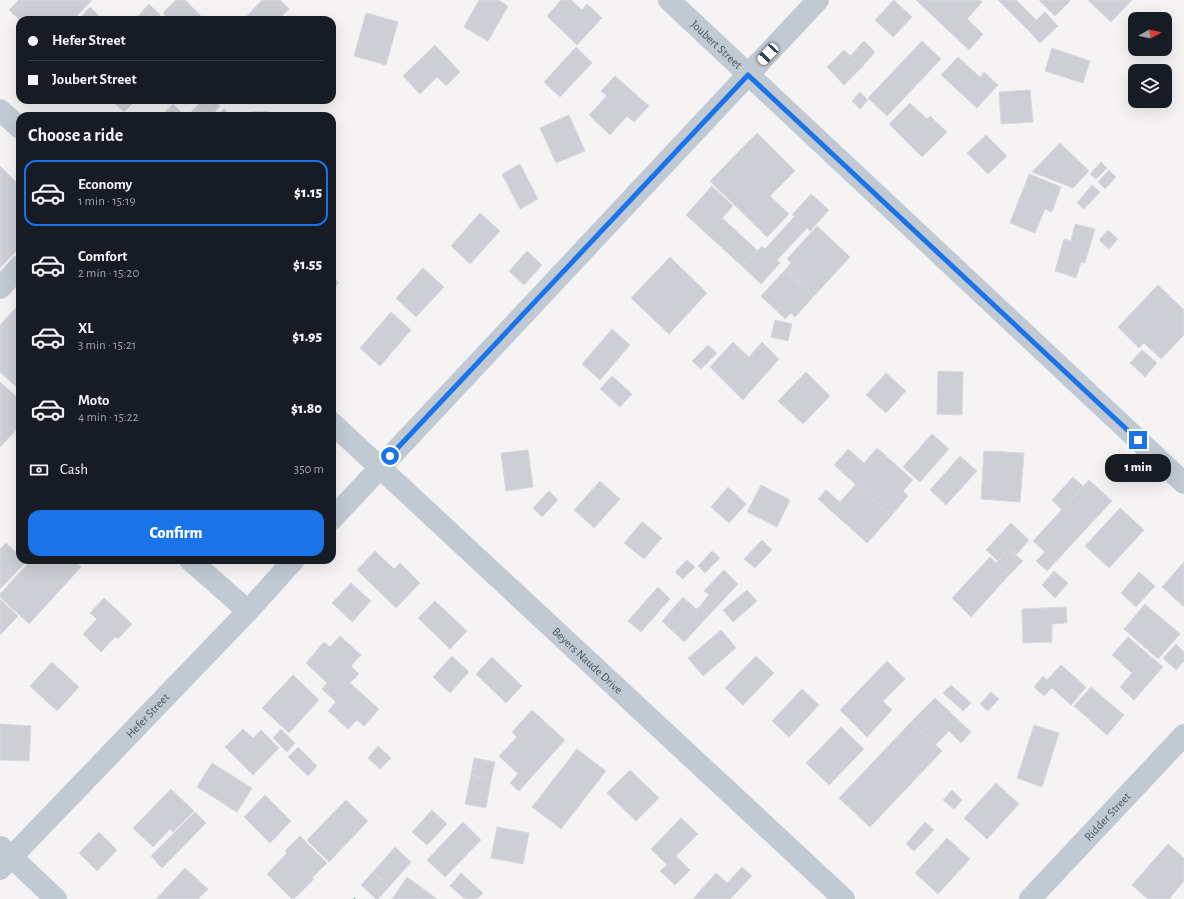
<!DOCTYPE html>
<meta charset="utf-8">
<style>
:root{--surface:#171b24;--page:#20242c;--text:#f1f3f6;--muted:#9ea1a6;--line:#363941;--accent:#1a73e8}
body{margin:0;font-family:"Alegreya Sans",sans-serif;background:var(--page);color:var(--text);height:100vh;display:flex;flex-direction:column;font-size:15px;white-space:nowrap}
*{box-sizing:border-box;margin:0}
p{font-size:13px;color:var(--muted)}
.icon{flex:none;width:22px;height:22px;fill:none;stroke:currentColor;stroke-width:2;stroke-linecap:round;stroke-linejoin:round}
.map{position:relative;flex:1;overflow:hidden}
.side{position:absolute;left:16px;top:112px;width:320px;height:452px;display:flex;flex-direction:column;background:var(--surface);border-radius:12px;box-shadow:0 4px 16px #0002}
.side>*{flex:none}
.banner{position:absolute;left:16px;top:16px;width:320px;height:88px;border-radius:12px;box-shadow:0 4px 16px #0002;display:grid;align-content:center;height:88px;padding:0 12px;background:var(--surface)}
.needle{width:26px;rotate:82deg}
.buttons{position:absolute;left:1128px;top:12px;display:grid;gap:8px}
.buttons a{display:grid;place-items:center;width:44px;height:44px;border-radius:8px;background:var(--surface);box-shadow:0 4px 16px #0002;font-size:20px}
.end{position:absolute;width:18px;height:18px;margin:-9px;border:5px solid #1a73e8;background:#fff;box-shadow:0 0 0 2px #fff}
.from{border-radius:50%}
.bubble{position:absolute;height:28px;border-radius:12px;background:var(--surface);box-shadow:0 4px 16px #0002;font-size:13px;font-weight:800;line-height:28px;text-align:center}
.car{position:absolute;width:12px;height:24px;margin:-12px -6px;border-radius:5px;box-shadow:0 0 3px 1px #0007;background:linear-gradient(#fff 24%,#345 0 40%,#fff 0 76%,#345 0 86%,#fff 0)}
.banner b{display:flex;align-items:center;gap:14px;height:38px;font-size:15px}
.banner b+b{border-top:1px solid var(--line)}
.banner i{width:10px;height:10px;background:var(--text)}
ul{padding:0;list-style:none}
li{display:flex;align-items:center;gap:12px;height:66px;margin:0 8px 6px;padding:0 4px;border:2px solid transparent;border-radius:12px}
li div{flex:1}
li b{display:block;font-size:15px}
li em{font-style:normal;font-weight:800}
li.on{border-color:var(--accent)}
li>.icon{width:36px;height:36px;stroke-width:1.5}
h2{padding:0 12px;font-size:18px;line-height:48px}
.pay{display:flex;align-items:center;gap:10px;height:44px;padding:0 12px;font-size:15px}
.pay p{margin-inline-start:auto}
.primary-button{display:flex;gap:8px;margin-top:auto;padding:8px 12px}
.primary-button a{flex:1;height:46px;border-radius:12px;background:var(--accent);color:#fff;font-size:16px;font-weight:800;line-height:46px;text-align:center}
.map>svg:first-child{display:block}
.building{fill:#cdcfd5;stroke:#d7d9de}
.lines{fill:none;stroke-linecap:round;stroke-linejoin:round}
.path{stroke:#7ad0a6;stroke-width:2.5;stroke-dasharray:3 2;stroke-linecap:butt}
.minor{stroke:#c1cad2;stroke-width:22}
.route{stroke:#1a73e8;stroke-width:5}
.labels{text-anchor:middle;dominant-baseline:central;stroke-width:3.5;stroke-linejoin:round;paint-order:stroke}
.street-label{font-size:12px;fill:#4a5661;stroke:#fff}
</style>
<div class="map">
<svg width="1184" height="899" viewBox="0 0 1184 899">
<rect width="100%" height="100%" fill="#f5f3f3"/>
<g class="building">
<path d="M19,0H92L73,20H20L9,10Z"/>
<path d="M176,0H185L205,20H170L163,13Z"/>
<path d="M262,0H280L289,9L278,20H251L247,16Z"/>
<path d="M479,0H498L508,6L488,41L464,27Z"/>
<path d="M561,0H571L582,10L587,4L602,18L577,45L547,16Z"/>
<path d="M894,0L912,17L893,37L875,20Z"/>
<path d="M916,0H980L982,2L967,19L983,34L969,50Z"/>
<path d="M998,0H1016L1036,20L1027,29Z"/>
<path d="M1039,0H1069L1070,1L1055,16Z"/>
<path d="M1088,0H1132L1111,22Z"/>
<path d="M149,4L160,15L155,20H143L138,16Z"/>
<path d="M90,7L103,20H78Z"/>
<path d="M1045,12L1058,26L1040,43L1027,29Z"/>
<path d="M366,13L398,22L386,65L354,56Z"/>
<path d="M864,41L875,52L862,67L850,56Z"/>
<path d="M922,41L941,59L887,116L868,98Z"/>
<path d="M435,45L460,72L446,86L437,77L420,94L403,76Z"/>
<path d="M576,47L592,63L560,97L544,82Z"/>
<path d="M1052,48L1090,61L1083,83L1045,71Z"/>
<path d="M844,50L862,67L844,85L827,67Z"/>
<path d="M958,57L980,77L984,72L998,85L977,108L941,75Z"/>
<path d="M615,76L649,106L634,122L627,116L610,135L589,115L607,96L601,91Z"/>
<path d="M1030,90L1033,122L1001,124L999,92Z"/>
<path d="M860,92L868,100L860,109L852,101Z"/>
<path d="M111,100H136L124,112Z"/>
<path d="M203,100H214L220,106L211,116H187Z"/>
<path d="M910,103L927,119L930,116L947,132L922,157L889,124Z"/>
<path d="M173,104L185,116H161Z"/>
<path d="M224,109L231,116H217Z"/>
<path d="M268,111L269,116H252V112Z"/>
<path d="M569,115L585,151L556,163L540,128Z"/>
<path d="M757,133L795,171L770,196L789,214L767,237L710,181Z"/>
<path d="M986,135L1007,156L988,174L967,153Z"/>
<path d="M1060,143L1089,171L1073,188L1032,172Z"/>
<path d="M1101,162L1107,168L1096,179L1090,174Z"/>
<path d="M520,164L538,199L520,209L502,174Z"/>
<path d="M0,166L20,186V247L0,268Z"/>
<path d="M1109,170L1116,177L1105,189L1098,182Z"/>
<path d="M1029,174L1061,187L1052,212L1045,209L1035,233L1010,223Z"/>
<path d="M1092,185L1100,192L1084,209L1077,203Z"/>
<path d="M712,186L733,206L722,218L758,251L743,267L686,215Z"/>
<path d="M811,194L829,210L810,231L807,228L777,260L780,263L761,284L743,267L762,246L765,249L795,216L792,215Z"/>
<path d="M480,213L500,231L470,264L451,246Z"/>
<path d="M1075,224L1095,229L1085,263L1081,262L1076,278L1055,271L1064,239L1071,241Z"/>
<path d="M817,226L850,257L814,296L785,270L791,263L787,259Z"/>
<path d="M1108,230L1118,239L1109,249L1099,240Z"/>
<path d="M527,251L542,265L524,285L509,271Z"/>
<path d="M670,257L707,293L669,334L631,298Z"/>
<path d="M423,268L444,287L416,317L396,298Z"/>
<path d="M785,270L814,296L795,317L791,313L785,319L761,296Z"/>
<path d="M332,276L339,283L332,290Z"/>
<path d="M1158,285L1184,310V335L1161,359L1144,343L1139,348L1118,327Z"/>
<path d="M20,303V390L0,372V325Z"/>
<path d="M391,312L411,330L380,366L360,348Z"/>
<path d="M775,320L792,324L788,341L771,337Z"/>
<path d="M612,329L630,345L600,380L582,364Z"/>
<path d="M733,342L749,357L762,342L779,359L743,400L710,367Z"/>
<path d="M708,345L717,353L701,369L692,361Z"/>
<path d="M1142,350L1157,363L1145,377L1130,363Z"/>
<path d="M938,371L963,372L962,415L937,414Z"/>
<path d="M806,372L830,396L803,424L778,401Z"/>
<path d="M886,373L906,391L886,413L866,395Z"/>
<path d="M612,376L632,394L620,407L600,389Z"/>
<path d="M0,382L20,400V426L0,447Z"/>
<path d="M932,434L949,449L920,482L903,467Z"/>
<path d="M877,448L913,480L903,491L908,496L891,516L834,465L848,449L864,463Z"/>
<path d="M528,450L533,487L506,491L501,453Z"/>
<path d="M984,451L1024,453L1020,502L981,499Z"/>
<path d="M960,456L977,471L946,505L930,490Z"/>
<path d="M1073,477L1083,486L1062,510L1052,500Z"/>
<path d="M1089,480L1112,501L1047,571L1036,561L1045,552L1033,541Z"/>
<path d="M600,481L620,499L594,528L574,510Z"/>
<path d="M856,484L891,516L867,543L818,499L826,490L840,502Z"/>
<path d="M761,485L790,500L777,527L747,512Z"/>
<path d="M728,487L746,504L729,523L711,507Z"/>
<path d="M549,491L558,500L542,517L533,508Z"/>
<path d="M1120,508L1144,530L1109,568L1085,546Z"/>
<path d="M642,522L662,538L644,559L624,543Z"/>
<path d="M1011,523L1029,540L1016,555L1009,549L998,561L986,550Z"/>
<path d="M762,540L772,550L755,568L744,559Z"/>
<path d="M6,543L20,556V560H24L26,562L0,589V549Z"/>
<path d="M1009,549L1023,561L1009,575L996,563Z"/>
<path d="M375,551L394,569L400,563L420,583L396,608L357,570Z"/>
<path d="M712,551L720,558L705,573L698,566Z"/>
<path d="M990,557L1009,575L971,617L952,598Z"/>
<path d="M31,560H73L81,567L29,624L0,597V594Z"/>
<path d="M687,560L695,567L683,579L675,572Z"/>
<path d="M1184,562V607L1162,587Z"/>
<path d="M724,570L738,584L709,615L700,606L709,595L704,591Z"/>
<path d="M1054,571L1068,583L1055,598L1042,585Z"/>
<path d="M1139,572L1155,586L1136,607L1121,593Z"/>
<path d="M351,583L371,601L352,622L332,603Z"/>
<path d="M658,587L670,599L641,632L628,621Z"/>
<path d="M747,590L757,601L733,622L723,610Z"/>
<path d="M683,597L696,609L700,606L709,615L684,642L662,621Z"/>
<path d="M104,598L132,624L118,639L115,637L101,652L83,634L97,619L90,613Z"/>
<path d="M0,599L18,616L0,635Z"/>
<path d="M435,601L467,631L450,649L418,618Z"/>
<path d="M1145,604L1180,634L1158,659L1124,629Z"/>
<path d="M1066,607L1067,623L1052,624V642L1023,643L1022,609Z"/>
<path d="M721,630L736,648L703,676L688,658Z"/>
<path d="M340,636L361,655L351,666L359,674L350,683L379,709L364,726L357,720L348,729L328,711L336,702L322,689L327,683L306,663L324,642L330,647Z"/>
<path d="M1128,637L1163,667L1134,700L1120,687L1132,673L1112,655Z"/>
<path d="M1176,644L1184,652V661L1176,670L1163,658Z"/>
<path d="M452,656L469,672L450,693L433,677Z"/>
<path d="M756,656L774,673L743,705L725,688Z"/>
<path d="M492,657L522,686L506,703L476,674Z"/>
<path d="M887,661L905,679L883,701L892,710L867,737L840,710Z"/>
<path d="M52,662L79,687L57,711L30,686Z"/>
<path d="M1061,665L1086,687L1071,705L1052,688L1044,696L1034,687L1043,676L1047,680Z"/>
<path d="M293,675L319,700L289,733L262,708Z"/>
<path d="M951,685L971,703L963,711L943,693Z"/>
<path d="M1091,687L1124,715L1107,735L1074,706Z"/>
<path d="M802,689L819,705L789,737L772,721Z"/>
<path d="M991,692L999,699L988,711L980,704Z"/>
<path d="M935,698L971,732L961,743L949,731L935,745L911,722Z"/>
<path d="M532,710L565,740L519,791L510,783L518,774L499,756L517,737L512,732Z"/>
<path d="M911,722L942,751L870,827L839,798Z"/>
<path d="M0,724L31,726L29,761L0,760Z"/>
<path d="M1034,725L1059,733L1042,787L1017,778Z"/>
<path d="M841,727L864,749L829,785L806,763Z"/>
<path d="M243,729L253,738L261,730L279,748L253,775L225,747Z"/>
<path d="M281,729L295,743L287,752L273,738Z"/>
<path d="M378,746L391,758L380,769L368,758Z"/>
<path d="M298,747L317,766L308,776L288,757Z"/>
<path d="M577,749L606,771L561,829L532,807Z"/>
<path d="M474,758L495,762L491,779L471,775Z"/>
<path d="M212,763L252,788L237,812L197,787Z"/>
<path d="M630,770L659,798L636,821L607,793Z"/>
<path d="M471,775L491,779L486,808L465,804Z"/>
<path d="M996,783L1019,804L987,839L964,818Z"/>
<path d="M171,789L194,811L173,832L170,829L153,847L133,828Z"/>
<path d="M952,790L962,800L954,809L943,800Z"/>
<path d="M265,795L291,821L270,843L244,817Z"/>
<path d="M346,800L368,821L329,862L307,840Z"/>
<path d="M432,810L447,824L427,845L412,832Z"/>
<path d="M195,812L206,823L162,868L151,856Z"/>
<path d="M681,818L698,834L676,856L690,870L675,885L660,871L667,865L651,849Z"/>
<path d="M463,822L481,840L445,877L427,860Z"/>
<path d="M925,822L934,830L914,851L906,844Z"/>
<path d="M497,827L529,833L523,864L491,858Z"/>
<path d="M99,832L117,850L97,871L79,853Z"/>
<path d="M300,836L327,863L312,878L314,879L294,899H292L267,874L287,853L285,851Z"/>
<path d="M947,838L970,859L938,894L915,873Z"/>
<path d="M1168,844L1184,858V881L1169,899H1148L1132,885Z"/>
<path d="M395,847L411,862L389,887L373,872Z"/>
<path d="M742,867L752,876L730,899H693L716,873L727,883Z"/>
<path d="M185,868L208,889L198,899H156Z"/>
<path d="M373,872L389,887L378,899H376L361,885Z"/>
<path d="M461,873L483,893L477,899H465L450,886Z"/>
<path d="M407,877L437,899H392Z"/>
</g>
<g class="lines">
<path class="path" d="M354,899L355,898"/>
<g class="minor">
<path id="s1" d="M669,0L1184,483"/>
<path d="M0,110L20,128"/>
<path d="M0,288L20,266"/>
<path id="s2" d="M332,423L844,899"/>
<path d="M332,519L818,0"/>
<path d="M190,560L248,611"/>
<path d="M1,847L56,899"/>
<path id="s3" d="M0,869L248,611L294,560"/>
<path id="s4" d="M1030,899L1184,735"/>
</g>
</g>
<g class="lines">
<path class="route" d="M390,456L748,75L1138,440"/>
</g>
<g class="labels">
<g class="street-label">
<text stroke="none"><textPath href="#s1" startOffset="65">Joubert Street</textPath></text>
<text stroke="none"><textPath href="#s2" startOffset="349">Beyers Naude Drive</textPath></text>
<text stroke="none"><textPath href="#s3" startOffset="213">Hefer Street</textPath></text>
<text stroke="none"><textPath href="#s4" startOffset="113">Ridder Street</textPath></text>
</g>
</g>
</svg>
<div class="buttons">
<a><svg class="needle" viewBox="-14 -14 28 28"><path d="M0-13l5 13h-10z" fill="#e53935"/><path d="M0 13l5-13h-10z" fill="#9ea1a6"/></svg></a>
<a><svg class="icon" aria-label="layers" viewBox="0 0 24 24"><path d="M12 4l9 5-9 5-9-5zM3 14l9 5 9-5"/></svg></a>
</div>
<i class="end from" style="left:390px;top:456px"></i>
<i class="end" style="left:1138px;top:440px"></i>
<div class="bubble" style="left:1105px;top:454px;width:66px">1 min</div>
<i class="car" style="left:768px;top:54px;rotate:223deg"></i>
<div class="banner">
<b><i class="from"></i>Hefer Street</b>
<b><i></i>Joubert Street</b>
</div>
<section class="side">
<h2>Choose a ride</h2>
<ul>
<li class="on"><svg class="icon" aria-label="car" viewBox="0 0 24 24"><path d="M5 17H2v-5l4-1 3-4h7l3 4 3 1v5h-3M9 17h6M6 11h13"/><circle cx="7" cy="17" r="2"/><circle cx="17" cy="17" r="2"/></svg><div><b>Economy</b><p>1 min · 15:19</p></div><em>$1.15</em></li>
<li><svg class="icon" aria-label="car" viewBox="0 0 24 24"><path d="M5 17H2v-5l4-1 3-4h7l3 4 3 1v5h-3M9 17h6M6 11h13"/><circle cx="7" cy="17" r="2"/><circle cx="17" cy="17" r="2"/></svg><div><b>Comfort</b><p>2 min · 15:20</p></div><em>$1.55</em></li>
<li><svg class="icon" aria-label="car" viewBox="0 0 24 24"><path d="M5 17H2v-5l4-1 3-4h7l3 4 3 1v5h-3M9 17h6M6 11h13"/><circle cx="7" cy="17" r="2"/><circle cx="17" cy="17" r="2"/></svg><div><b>XL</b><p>3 min · 15:21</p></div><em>$1.95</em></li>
<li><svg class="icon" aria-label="car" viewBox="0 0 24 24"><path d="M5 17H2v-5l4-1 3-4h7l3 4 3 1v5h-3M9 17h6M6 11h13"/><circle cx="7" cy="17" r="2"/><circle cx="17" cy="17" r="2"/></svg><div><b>Moto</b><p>4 min · 15:22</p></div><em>$1.80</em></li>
</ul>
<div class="pay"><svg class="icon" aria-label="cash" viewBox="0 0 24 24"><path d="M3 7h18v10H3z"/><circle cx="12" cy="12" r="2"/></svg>Cash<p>350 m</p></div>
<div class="primary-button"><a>Confirm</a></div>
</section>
</div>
